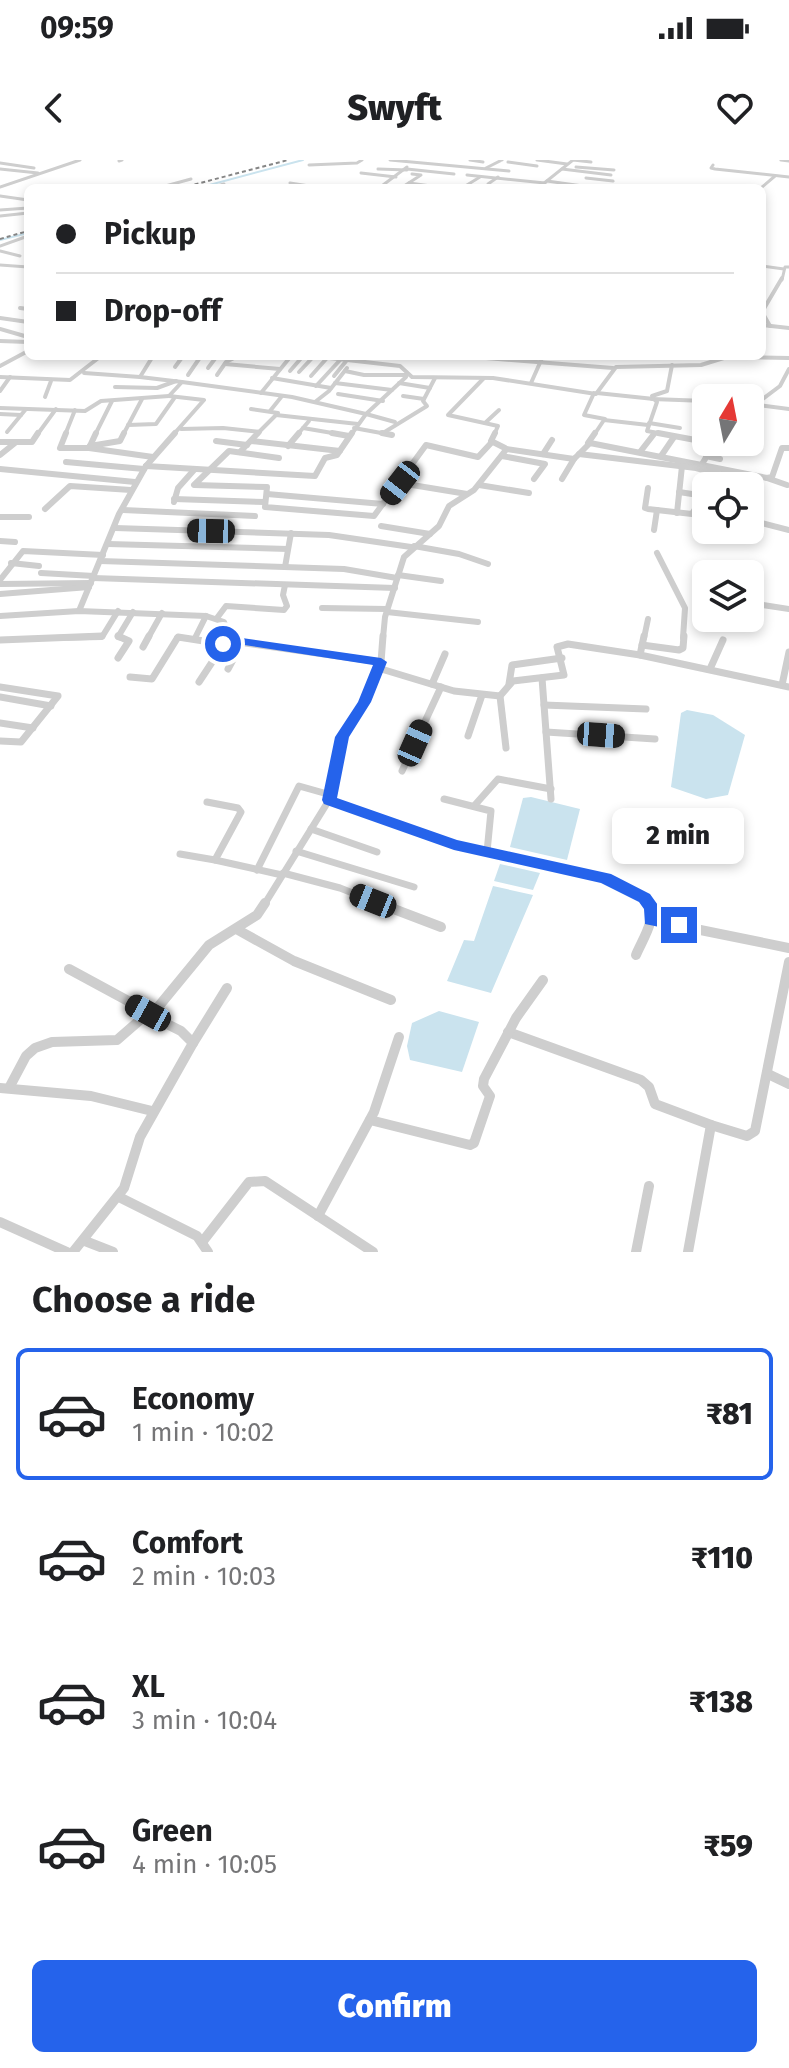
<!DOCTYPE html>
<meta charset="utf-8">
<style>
:root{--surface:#fff;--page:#f6f6f6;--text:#202124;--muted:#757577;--line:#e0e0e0;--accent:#2563eb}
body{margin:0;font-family:"Fira Sans",sans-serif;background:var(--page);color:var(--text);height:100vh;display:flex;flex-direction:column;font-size:30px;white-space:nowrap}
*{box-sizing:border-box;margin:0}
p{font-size:26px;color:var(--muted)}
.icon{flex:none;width:44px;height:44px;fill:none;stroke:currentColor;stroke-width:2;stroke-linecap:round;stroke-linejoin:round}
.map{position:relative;height:1092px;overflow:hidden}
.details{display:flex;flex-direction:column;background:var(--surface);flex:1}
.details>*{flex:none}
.top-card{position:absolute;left:24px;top:24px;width:742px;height:176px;border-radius:12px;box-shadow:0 4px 12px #0003;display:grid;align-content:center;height:176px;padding:0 32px;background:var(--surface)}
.needle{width:52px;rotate:10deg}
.controls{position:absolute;left:692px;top:224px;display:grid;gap:16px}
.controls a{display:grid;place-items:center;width:72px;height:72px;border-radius:12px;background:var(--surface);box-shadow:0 4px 12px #0003;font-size:40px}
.end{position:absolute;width:36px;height:36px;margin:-18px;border:10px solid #2563eb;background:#fff;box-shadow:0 0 0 4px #fff}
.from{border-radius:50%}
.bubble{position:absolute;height:56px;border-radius:12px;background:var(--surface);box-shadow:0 4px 12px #0003;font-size:26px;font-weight:800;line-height:56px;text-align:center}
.car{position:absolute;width:24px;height:48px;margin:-24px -12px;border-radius:10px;box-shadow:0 0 6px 2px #0007;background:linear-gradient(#222 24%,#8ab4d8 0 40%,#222 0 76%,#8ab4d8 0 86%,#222 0)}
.top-card b{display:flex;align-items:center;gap:28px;height:76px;font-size:30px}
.top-card b+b{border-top:2px solid var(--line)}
.top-card i{width:20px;height:20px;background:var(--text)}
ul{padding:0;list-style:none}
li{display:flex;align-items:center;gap:24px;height:132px;margin:0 16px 12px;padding:0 16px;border:4px solid transparent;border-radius:12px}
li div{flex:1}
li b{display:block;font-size:30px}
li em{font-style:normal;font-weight:800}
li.current{border-color:var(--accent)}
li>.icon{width:72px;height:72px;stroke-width:1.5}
h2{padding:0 32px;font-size:36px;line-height:96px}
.button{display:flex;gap:16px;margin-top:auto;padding:16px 32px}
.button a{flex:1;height:92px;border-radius:12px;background:var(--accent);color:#fff;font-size:32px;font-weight:800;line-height:92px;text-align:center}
.status{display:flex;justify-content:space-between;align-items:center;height:56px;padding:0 40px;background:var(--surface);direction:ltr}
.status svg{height:22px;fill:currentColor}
header{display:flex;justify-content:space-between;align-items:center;height:104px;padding:0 32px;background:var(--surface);font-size:36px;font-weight:800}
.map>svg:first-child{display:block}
.water{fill:#cae3ee}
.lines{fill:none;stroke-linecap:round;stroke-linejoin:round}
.stream{stroke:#cae3ee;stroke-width:2}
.minor-far4{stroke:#cecece;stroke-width:3}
.minor-far3{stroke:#cecece;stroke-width:4}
.minor-far2{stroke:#cecece;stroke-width:6}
.minor-far1{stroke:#cecece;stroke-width:7}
.minor{stroke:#cecece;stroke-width:10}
.rail{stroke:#868686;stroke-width:2;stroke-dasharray:4 3;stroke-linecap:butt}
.route{fill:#2563eb}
</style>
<div class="status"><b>09:59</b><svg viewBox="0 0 49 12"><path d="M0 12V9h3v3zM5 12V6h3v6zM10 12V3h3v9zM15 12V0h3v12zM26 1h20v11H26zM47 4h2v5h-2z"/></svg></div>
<header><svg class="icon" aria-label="back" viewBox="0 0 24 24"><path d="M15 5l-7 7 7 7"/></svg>Swyft<svg class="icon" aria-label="heart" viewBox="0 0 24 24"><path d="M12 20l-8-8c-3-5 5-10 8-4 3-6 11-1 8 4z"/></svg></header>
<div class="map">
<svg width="789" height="1092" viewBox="0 0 789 1092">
<rect width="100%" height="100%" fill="#fff"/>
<g class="water">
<path d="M687,550L713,555L745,575L728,635L706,639L671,627L681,553Z"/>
<path d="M531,637L580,649L567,700L510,687L523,638Z"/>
<path d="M500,704L540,713L533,730L494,721Z"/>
<path d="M493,726L533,735L491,833L447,821L464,780L474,781Z"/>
<path d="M439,851L479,862L462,912L410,900L407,886L412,863Z"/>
</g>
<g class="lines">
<g class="stream">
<path d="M198,28L303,0"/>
<path d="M0,80L28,73"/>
</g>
<g class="minor-far4">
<path d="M390,0L509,11"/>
<path d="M470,0L483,2"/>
<path d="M537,0L567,4"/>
<path d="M781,0L789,1"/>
<path d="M119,1L122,0"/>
<path d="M508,2L537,6"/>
<path d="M0,3L34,8"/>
<path d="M309,5L357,3L362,0"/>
<path d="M713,5L711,8L715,9L789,17"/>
<path d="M576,7L614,10"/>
<path d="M486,8L502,0"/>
<path d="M0,9L38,13"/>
<path d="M378,9L407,10"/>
<path d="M407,9L454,14"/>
<path d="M562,9L611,15"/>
<path d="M361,13L396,17"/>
<path d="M467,15L545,23"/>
<path d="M586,18L613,21"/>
<path d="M547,21L597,28"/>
<path d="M290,23L322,28"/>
<path d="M409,23L431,26L428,28"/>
<path d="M488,24L498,17"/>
<path d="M404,26L421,15L412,14"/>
<path d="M0,27L80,0"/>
<path d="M158,28L191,19"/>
<path d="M211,28L224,24"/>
<path d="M379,28L407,7"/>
<path d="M462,28L480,17"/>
<path d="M538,28L573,0L591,2"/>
<path d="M761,28L775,16"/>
<path d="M0,36L28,40"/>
<path d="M0,50L28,48"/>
<path d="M0,56L28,53"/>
<path d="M0,86L28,76"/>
<path d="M0,91L20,96"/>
<path d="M0,105L28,107"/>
<path d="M762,106L784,109"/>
<path d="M782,120L785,107H789"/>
</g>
<g class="minor-far3">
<path d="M20,148L28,149"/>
<path d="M0,158L28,162"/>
<path d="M762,165L789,168"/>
<path d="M770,166L762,152L782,118"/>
<path d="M0,169L28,177"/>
<path d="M0,181L28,182"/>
<path d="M153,196L140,217L182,222"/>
<path d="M312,196L400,206L412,217L493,218L596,234L616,207L701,205L727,197L789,198"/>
<path d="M486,198L613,208"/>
<path d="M225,204L280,209"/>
<path d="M0,206L28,191"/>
<path d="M175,207L183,196"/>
<path d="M208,208L217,196"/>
<path d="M290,211L303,196"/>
<path d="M345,211L364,215H407"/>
<path d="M299,212L314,196"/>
<path d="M84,213L140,217"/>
<path d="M188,215L201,196"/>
<path d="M217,215L226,202L238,196"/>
<path d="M311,216L327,198"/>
<path d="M334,216L347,200"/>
<path d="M0,217L70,220L101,196"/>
<path d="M272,218L331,228"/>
<path d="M484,218L448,255L498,266L494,275"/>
<path d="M335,223L392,230"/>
<path d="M399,223L430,228"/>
<path d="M531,223L543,196"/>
<path d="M316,226L341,199"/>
<path d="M115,227L157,228L176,221"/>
<path d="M0,231L10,217"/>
<path d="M261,233L291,196"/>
<path d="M594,233L584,255L605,259"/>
<path d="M597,233L654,239L657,242L647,271L669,275"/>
<path d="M338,234L383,241"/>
<path d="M403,236L424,239"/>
<path d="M652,236L667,231L672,205"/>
<path d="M45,237L51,221"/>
<path d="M652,239L706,241"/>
<path d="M315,242L329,231L347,208"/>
<path d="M750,244L789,249"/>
<path d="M756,244L780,226L789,209"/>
<path d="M0,248L85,251L101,241L169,236"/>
<path d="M251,249L278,253L256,275"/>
<path d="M270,251L282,236"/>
<path d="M0,254L21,255"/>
<path d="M366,254L406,217"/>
<path d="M366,254L395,262"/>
<path d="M276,255L358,264"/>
<path d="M485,263L499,250"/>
<path d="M649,263L680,268"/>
<path d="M128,265L156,264L175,237"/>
<path d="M303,268L344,275"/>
<path d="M354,268L392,275"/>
<path d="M181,269L223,268L260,272"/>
<path d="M7,272L26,249"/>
<path d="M383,273L427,246L423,241L435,218"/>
<path d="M37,275L56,249"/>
<path d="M65,275L75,250"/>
<path d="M95,275L112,241"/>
<path d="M123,275L142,239"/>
<path d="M173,275L204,240L169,236L182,222L292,237L366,254L351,275"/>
<path d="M297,275L309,261"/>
<path d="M594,275L604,260L648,265"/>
</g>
<g class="minor-far2">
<path d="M66,273L60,288H89"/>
<path d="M96,273L89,288L153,297"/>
<path d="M332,273L349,276"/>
<path d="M382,273L392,275"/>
<path d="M658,273L706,282"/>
<path d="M216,281L247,285"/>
<path d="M251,281L340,291"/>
<path d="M0,282H32L38,273"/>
<path d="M588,283L595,273"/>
<path d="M90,286L120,281L124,273"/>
<path d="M288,286L299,273"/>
<path d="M506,289L574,299L590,283L767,318L772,317L782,288H789"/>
<path d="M240,292L258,273"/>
<path d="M640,292L654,274"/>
<path d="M543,294L552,280"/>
<path d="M579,294L696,308L722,315L718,326"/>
<path d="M0,295L15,283"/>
<path d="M502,296L545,304L534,319"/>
<path d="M661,296L674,277"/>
<path d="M706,296L720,299"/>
<path d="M279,298L229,291L194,325L267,327L265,347L374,356L426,285L478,297L492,282"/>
<path d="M66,302L144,309"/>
<path d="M702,304L710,291L736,293"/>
<path d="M146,306L315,316L325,298L337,295L352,273"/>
<path d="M146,306L175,273"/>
<path d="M0,309L135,322"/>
<path d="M767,318L787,325"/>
<path d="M562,319L574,299"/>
<path d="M400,323L467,334"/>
<path d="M479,325L529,333"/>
<path d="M648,328L645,348L648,349L692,354L703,336"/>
<path d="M679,332L705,336"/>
<path d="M267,334L383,344"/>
<path d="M174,339L265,342"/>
<path d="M174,342L178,328L194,310"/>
<path d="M45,349L70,326L131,330"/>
<path d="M123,350L255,356"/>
<path d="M677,353L682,306"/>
<path d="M0,357H29"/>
<path d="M750,360L789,370"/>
<path d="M381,366L430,374"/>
<path d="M115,368L329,375L411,387"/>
<path d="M654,370L657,350"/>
<path d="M720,378L737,370"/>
<path d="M0,381L15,382"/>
<path d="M108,384L288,389"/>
<path d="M414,386L459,394L488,404"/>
<path d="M657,393L685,448L683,478"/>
<path d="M100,401L344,409L397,418"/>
<path d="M11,403L39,406"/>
<path d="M285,407L291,373"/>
<path d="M41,413L94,416"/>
<path d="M398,415L441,421"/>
<path d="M93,418L395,428"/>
<path d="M0,420L23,391L103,395"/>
<path d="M0,424L91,423"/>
<path d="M0,434L89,427"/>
<path d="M750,443L789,449"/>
<path d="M322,448L387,449"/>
<path d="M79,451L119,354L146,306"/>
<path d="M387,452L478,462"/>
<path d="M0,456L79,451L206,456L224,462L230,478"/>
<path d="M217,458L226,446L284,450L287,446L283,435L285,425"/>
<path d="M53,478L102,477L118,451"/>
<path d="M122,478L118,477L133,452"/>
<path d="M148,478L162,453"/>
<path d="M177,478H187"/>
<path d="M195,478L206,456"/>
<path d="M383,478L385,457L404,397L439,366L449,346L474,330L505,291V288L491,281L495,273"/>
<path d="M644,478L648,459"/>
</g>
<g class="minor-far1">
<path d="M229,476L231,481L381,502"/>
<path d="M0,480L102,476"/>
<path d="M642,485L679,490L683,488L684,476"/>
<path d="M143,487L149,476"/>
<path d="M640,495L644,476"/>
<path d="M118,498L129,481L118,476"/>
<path d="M378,508L454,531L500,536L513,521L564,515L557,487L568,484L640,495L789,527"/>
<path d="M228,509L242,483"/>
<path d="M710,509L723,480"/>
<path d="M130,517L152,519L178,477L223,484"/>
<path d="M542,518L551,639"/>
<path d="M199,522L226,481"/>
<path d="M432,524L445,494"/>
<path d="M509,524L512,505L562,498"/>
<path d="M782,525L789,492"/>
<path d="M0,527L58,536L21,582L0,581"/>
<path d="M500,536L506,588"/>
<path d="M0,537L51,546"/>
<path d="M544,545L646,549"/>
<path d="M0,563L33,568"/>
<path d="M546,572L655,579"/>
<path d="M468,576L482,535"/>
<path d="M402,611L441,527"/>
<path d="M444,639L491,651L487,692"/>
<path d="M329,640C370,655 410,671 451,684C494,698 626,711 650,745"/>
<path d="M207,642L238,648L241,652L215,700L282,715"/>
<path d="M474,646L498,619L551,629"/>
<path d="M311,669L377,692"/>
<path d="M296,691L414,727"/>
<path d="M180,694L215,700"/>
<path d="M257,710L299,626L331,635"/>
<path d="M283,713L340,728L383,745"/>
<path d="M264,745L326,645L334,625L342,577L364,542L381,502L383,476"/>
</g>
<g class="minor">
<path d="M378,743L441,767"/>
<path d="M651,760L789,788"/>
<path d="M238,770L294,801L391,840"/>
<path d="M636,795C642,780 658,758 648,743"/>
<path d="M69,809L152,854"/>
<path d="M508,872L641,920L649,927L655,944L711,965"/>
<path d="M193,883L227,828"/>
<path d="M768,914L789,924"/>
<path d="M0,928L91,936L152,951"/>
<path d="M9,928L26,896L35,888L52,882L117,880L148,853"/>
<path d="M370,960L470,985L474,983L490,936L483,926L484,919L516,858L543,820"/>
<path d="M119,1037L197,1076L208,1092"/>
<path d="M318,1056L374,952L399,877"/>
<path d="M0,1062L67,1092"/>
<path d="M85,1081L113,1092"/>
<path d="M203,1081L249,1022L265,1021L373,1092"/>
<path d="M73,1092L124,1028L140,977L193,883L181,871L155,858L154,852L209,785L257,755L265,743"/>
<path d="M636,1092L649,1026"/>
<path d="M688,1092L711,965L747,976L755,971L789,802"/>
</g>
<g class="rail">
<path d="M181,28L288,0"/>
<path d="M0,79L28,71"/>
</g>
</g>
<path class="route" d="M228,476L381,498L387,502L371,542L349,577L337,638L457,680L611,714L650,734L660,748L659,756L684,761V770L679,771L645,764L644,749L639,742L601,723L454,690L324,644L322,640L335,577L358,542L373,505L231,483L219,486V481Z"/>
</svg>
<div class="controls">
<a><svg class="needle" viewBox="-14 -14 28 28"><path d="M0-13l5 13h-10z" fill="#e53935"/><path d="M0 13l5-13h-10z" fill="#757577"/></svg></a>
<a><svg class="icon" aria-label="locate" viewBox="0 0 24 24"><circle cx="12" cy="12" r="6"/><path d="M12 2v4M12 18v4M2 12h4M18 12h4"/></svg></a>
<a><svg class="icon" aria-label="layers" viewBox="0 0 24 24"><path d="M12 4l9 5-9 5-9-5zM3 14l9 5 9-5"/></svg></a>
</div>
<i class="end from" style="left:223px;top:484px"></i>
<i class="end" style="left:679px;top:765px"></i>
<div class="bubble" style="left:612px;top:648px;width:132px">2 min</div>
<i class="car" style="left:400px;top:323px;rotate:218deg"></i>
<i class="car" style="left:211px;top:371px;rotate:271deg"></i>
<i class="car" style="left:601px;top:575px;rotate:94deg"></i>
<i class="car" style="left:415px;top:583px;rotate:24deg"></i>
<i class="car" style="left:373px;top:741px;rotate:292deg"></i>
<i class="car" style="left:148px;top:853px;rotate:299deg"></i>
<div class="top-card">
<b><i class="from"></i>Pickup</b>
<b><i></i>Drop-off</b>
</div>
</div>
<section class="details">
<h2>Choose a ride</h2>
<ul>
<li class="current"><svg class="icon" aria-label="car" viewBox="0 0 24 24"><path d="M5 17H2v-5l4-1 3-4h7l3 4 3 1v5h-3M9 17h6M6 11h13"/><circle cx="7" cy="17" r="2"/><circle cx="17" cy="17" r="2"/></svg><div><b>Economy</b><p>1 min · 10:02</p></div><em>₹81</em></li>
<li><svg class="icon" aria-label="car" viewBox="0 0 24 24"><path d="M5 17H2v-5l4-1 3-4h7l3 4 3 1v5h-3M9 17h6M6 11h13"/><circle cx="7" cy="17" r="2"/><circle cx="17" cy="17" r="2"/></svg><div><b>Comfort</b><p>2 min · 10:03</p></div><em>₹110</em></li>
<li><svg class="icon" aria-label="car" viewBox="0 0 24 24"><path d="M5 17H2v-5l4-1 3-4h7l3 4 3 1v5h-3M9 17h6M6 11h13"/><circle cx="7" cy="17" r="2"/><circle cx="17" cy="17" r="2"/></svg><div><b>XL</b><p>3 min · 10:04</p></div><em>₹138</em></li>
<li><svg class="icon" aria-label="car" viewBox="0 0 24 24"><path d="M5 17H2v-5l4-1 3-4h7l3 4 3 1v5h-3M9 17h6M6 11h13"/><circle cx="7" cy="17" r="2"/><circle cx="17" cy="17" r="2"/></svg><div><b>Green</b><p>4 min · 10:05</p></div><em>₹59</em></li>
</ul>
<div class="button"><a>Confirm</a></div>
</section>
